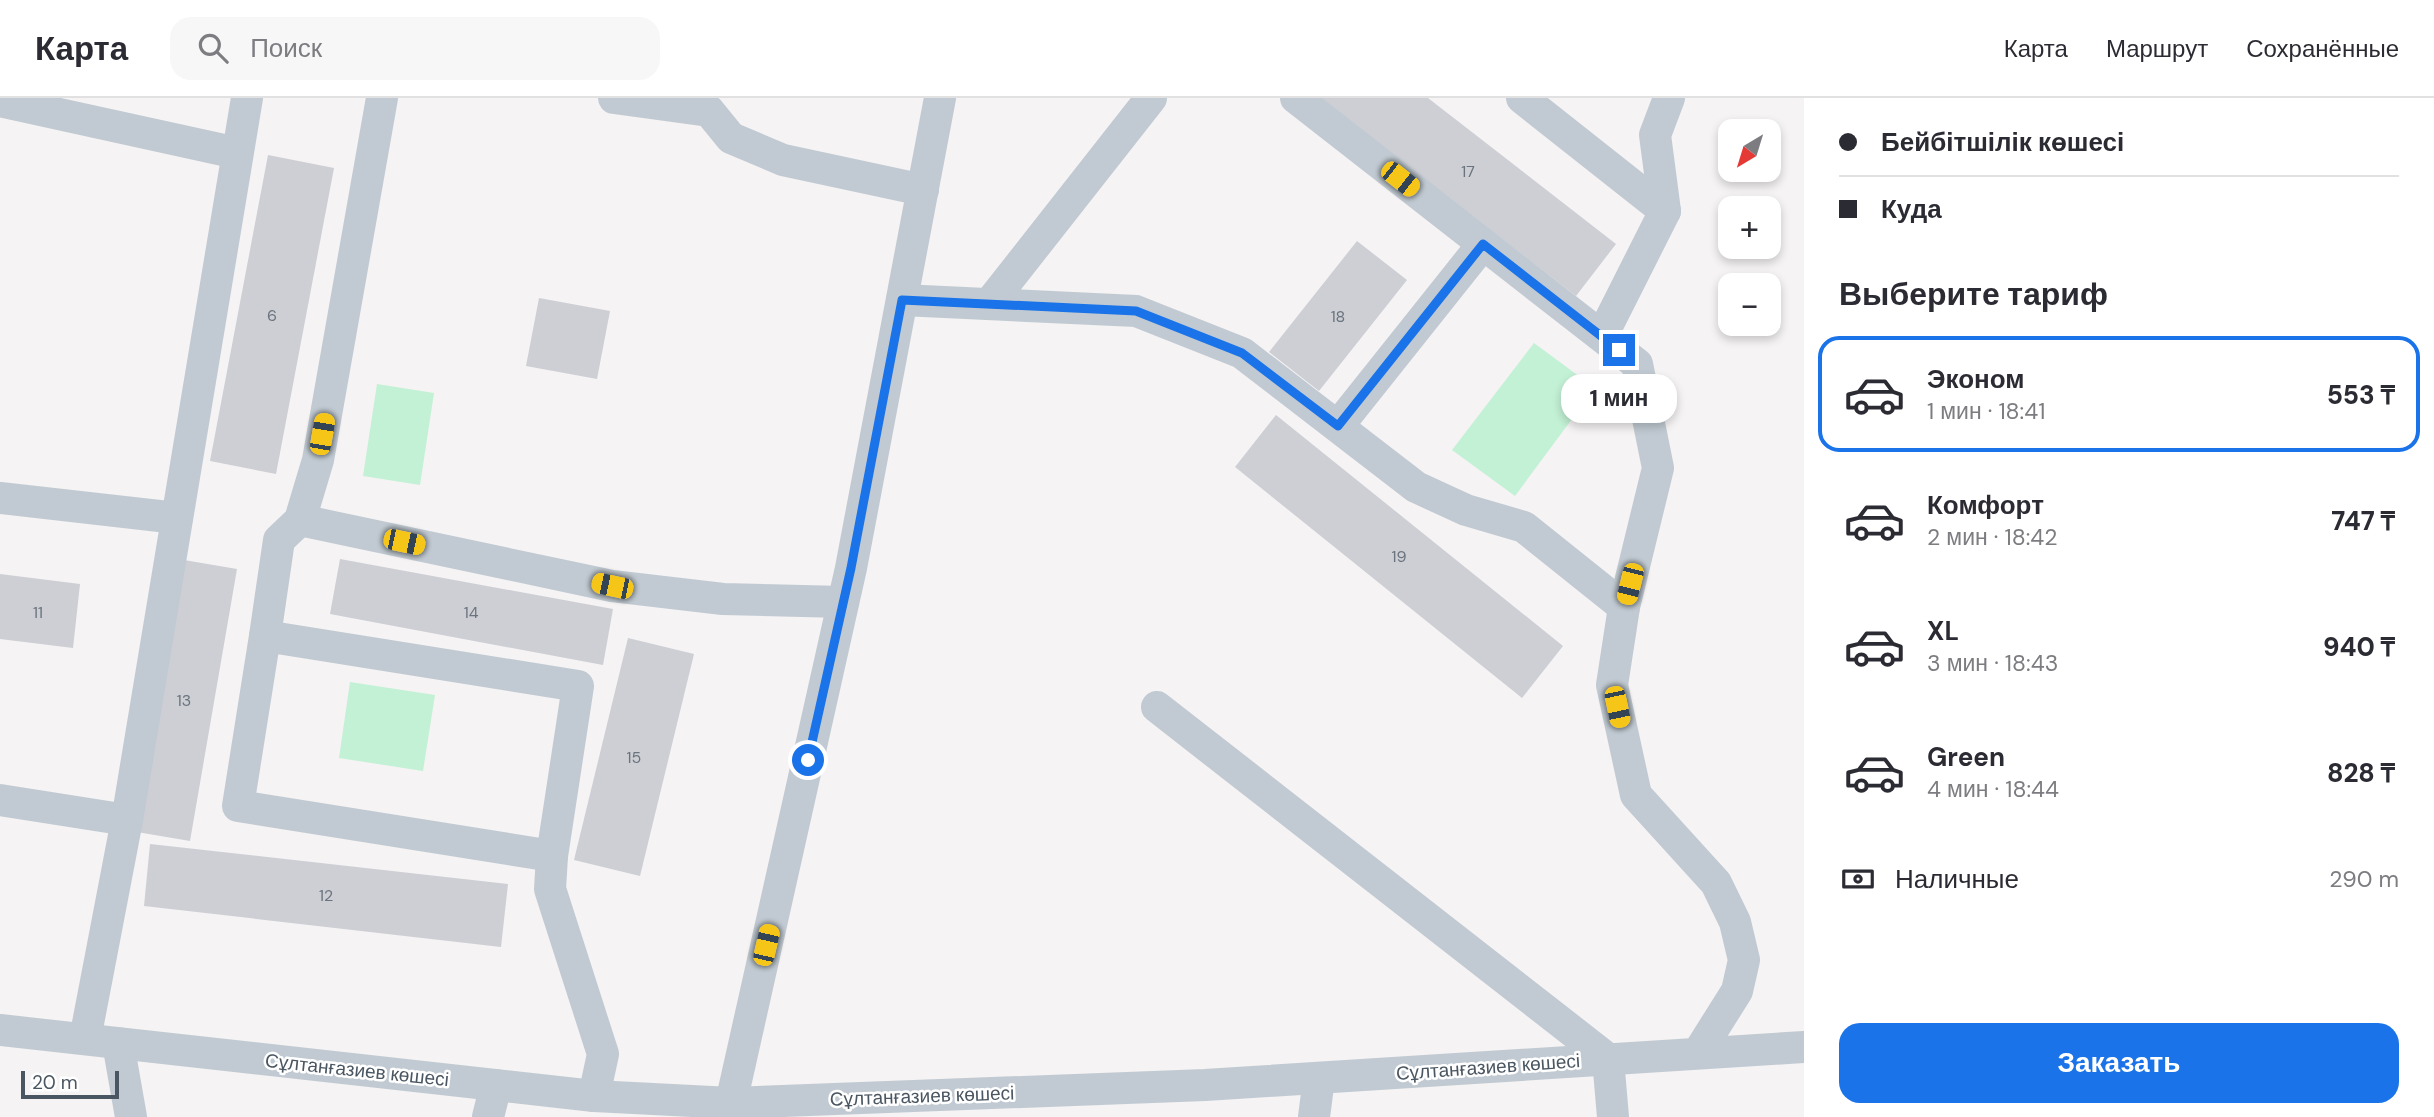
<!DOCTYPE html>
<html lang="ru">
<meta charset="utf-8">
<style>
:root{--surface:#fff;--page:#f7f7f7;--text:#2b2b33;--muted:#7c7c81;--line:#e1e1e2;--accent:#1a73e8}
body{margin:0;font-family:"DM Sans",sans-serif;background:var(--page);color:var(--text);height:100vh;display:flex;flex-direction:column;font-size:26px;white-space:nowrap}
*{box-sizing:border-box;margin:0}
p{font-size:23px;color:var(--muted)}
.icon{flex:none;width:38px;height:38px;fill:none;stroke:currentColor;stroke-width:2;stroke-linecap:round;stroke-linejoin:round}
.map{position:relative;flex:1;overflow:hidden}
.drawer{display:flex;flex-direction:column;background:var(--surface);width:630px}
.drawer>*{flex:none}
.hud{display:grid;align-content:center;height:154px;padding:0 35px;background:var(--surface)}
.needle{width:46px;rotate:218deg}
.tools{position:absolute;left:1718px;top:21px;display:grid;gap:14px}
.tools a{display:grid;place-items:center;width:63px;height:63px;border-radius:14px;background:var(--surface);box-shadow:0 4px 10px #0003;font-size:35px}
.scale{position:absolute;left:21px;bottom:18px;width:98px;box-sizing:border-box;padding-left:7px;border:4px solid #4a5661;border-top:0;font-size:19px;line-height:24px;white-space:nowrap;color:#4a5661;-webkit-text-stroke:5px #fff;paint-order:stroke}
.end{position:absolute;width:32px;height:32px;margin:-16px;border:9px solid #1a73e8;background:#fff;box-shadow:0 0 0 4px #fff}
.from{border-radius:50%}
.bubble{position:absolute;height:49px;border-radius:21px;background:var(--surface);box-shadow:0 4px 10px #0003;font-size:23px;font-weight:800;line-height:49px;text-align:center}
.car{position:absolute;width:21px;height:42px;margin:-21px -10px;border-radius:9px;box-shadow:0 0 5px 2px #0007;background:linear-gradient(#f5c518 24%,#345 0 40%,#f5c518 0 76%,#345 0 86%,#f5c518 0)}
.hud b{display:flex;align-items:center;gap:24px;height:66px;font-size:26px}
.hud b+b{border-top:2px solid var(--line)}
.hud i{width:18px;height:18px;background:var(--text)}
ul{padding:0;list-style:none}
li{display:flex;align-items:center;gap:21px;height:116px;margin:0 14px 10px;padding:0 21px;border:4px solid transparent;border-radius:21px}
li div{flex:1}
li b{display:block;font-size:26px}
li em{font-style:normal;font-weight:800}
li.active{border-color:var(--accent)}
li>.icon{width:63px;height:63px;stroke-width:1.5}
h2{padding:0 35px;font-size:32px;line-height:84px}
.pay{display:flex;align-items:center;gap:18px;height:77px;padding:0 35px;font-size:26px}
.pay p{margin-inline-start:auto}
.action{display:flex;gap:14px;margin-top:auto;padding:14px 35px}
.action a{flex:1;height:80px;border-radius:21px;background:var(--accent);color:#fff;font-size:28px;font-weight:800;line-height:80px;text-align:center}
header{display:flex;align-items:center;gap:42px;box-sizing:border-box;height:98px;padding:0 35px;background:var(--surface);border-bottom:2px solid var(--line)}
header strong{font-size:33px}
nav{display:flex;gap:38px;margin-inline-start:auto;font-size:24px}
.search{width:490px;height:63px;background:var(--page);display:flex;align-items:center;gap:18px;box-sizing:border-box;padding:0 24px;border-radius:21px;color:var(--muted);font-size:26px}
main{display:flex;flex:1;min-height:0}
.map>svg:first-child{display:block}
.green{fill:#c3f1d5}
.building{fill:#cdcfd5}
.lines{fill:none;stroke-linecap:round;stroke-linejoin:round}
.minor{stroke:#c1cad2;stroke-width:32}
.route{stroke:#1a73e8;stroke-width:9}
.labels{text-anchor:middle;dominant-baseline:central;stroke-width:5;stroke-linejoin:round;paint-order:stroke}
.number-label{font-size:16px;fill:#6b747e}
.street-label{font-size:19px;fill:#4a5661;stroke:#fff}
</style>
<header>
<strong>Карта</strong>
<div class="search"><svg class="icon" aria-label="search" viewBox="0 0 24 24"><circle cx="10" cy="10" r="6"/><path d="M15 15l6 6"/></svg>Поиск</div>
<nav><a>Карта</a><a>Маршрут</a><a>Сохранённые</a></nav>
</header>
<main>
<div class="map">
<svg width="1804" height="1019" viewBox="0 0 1804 1019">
<rect width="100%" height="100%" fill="#f5f3f3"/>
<g class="green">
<path d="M1534,245L1595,290L1515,398L1452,352Z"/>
<path d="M377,286L434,295L420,387L363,378Z"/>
<path d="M350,584L435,597L423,673L339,660Z"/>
</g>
<g class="building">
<path d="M1320,0H1428L1616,146L1576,198Z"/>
<path d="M268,57L334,70L276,376L210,363Z"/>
<path d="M1357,143L1407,182L1319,293L1269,254Z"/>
<path d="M539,200L610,213L597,281L526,268Z"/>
<path d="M1276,317L1563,548L1522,600L1235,369Z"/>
<path d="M178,461L237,471L190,743L131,733Z"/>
<path d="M340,461L613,511L603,567L330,516Z"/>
<path d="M0,476L80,486L73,550L0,541Z"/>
<path d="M628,540L694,556L640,778L574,762Z"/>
<path d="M150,746L508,786L501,849L144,808Z"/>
</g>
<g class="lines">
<g class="minor">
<path d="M614,0L709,13L731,40L783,62L923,92"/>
<path d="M1296,0L1637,266L1658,370L1624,509L1612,587L1636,697L1716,785L1735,824L1744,862L1737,893L1698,955"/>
<path d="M1522,0L1665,113L1602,238"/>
<path d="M0,3L237,55"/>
<path d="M1665,113L1655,37L1669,0"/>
<path d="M902,202L1136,213L1242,255L1416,389L1466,412L1524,429L1624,509"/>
<path d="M990,205L1151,0"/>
<path d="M1338,328L1483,146"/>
<path d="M0,400L177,420"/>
<path d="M300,422L612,488L723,501L843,504"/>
<path d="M265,538L578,588L552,758L238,708Z"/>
<path d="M265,538L279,442L300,422L318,362L382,0"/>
<path d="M1157,609L1608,961L1613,1019"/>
<path d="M0,702L127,722"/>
<path d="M552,758L550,791L603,956L594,998"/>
<path d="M0,932L594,998L731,1005L1205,987L1804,949"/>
<path d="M85,941L127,722L247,0"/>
<path d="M118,945L131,1019"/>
<path d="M731,1005L851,470L940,0"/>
<path d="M488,1019L496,987"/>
<path d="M1314,1019L1319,980"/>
</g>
</g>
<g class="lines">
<path class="route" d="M808,662L851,470L902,202L1136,213L1242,255L1338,328L1483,146L1619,252"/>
</g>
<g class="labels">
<g class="number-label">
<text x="1468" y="73">17</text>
<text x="272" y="217">6</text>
<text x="1338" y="218">18</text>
<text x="1399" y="458">19</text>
<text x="38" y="514">11</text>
<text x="471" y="514">14</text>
<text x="184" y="602">13</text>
<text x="634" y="659">15</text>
<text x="326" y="797">12</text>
</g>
<g class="street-label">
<text transform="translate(1488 969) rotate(-4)">Сұлтанғазиев көшесі</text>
<text transform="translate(357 972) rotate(6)">Сұлтанғазиев көшесі</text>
<text transform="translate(922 998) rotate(-2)">Сұлтанғазиев көшесі</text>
</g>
</g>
</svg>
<div class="tools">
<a><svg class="needle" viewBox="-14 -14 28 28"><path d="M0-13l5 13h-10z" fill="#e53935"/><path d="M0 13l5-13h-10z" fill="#7c7c81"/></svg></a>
<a>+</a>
<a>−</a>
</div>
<div class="scale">20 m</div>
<i class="end from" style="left:808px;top:662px"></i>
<i class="end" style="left:1619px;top:252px"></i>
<div class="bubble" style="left:1561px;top:276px;width:116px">1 мин</div>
<i class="car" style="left:1400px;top:81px;rotate:128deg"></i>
<i class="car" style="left:322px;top:336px;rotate:10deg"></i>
<i class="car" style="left:404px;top:444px;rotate:102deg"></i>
<i class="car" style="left:1630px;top:486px;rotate:194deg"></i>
<i class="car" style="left:612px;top:488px;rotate:282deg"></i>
<i class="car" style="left:1617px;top:609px;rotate:168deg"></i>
<i class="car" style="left:766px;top:847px;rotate:13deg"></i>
</div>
<section class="drawer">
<div class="hud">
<b><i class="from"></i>Бейбітшілік көшесі</b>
<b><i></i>Куда</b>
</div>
<h2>Выберите тариф</h2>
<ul>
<li class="active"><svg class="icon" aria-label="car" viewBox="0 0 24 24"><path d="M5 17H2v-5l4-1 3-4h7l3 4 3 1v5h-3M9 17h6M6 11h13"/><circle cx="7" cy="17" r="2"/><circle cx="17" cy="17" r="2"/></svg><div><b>Эконом</b><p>1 мин · 18:41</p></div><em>553 ₸</em></li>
<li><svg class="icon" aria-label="car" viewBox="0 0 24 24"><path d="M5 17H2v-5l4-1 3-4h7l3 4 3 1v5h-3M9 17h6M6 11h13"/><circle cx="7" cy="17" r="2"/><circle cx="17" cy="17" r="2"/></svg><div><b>Комфорт</b><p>2 мин · 18:42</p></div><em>747 ₸</em></li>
<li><svg class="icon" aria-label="car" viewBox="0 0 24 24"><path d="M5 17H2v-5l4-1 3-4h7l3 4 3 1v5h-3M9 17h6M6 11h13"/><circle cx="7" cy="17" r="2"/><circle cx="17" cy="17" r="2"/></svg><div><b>XL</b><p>3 мин · 18:43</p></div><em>940 ₸</em></li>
<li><svg class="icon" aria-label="car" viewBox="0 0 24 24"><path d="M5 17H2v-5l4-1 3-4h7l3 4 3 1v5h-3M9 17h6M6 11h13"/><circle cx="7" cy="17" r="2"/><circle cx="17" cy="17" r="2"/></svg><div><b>Green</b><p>4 мин · 18:44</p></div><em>828 ₸</em></li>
</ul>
<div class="pay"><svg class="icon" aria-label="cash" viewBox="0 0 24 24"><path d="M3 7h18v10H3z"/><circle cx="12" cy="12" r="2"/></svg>Наличные<p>290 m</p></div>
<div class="action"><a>Заказать</a></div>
</section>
</main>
